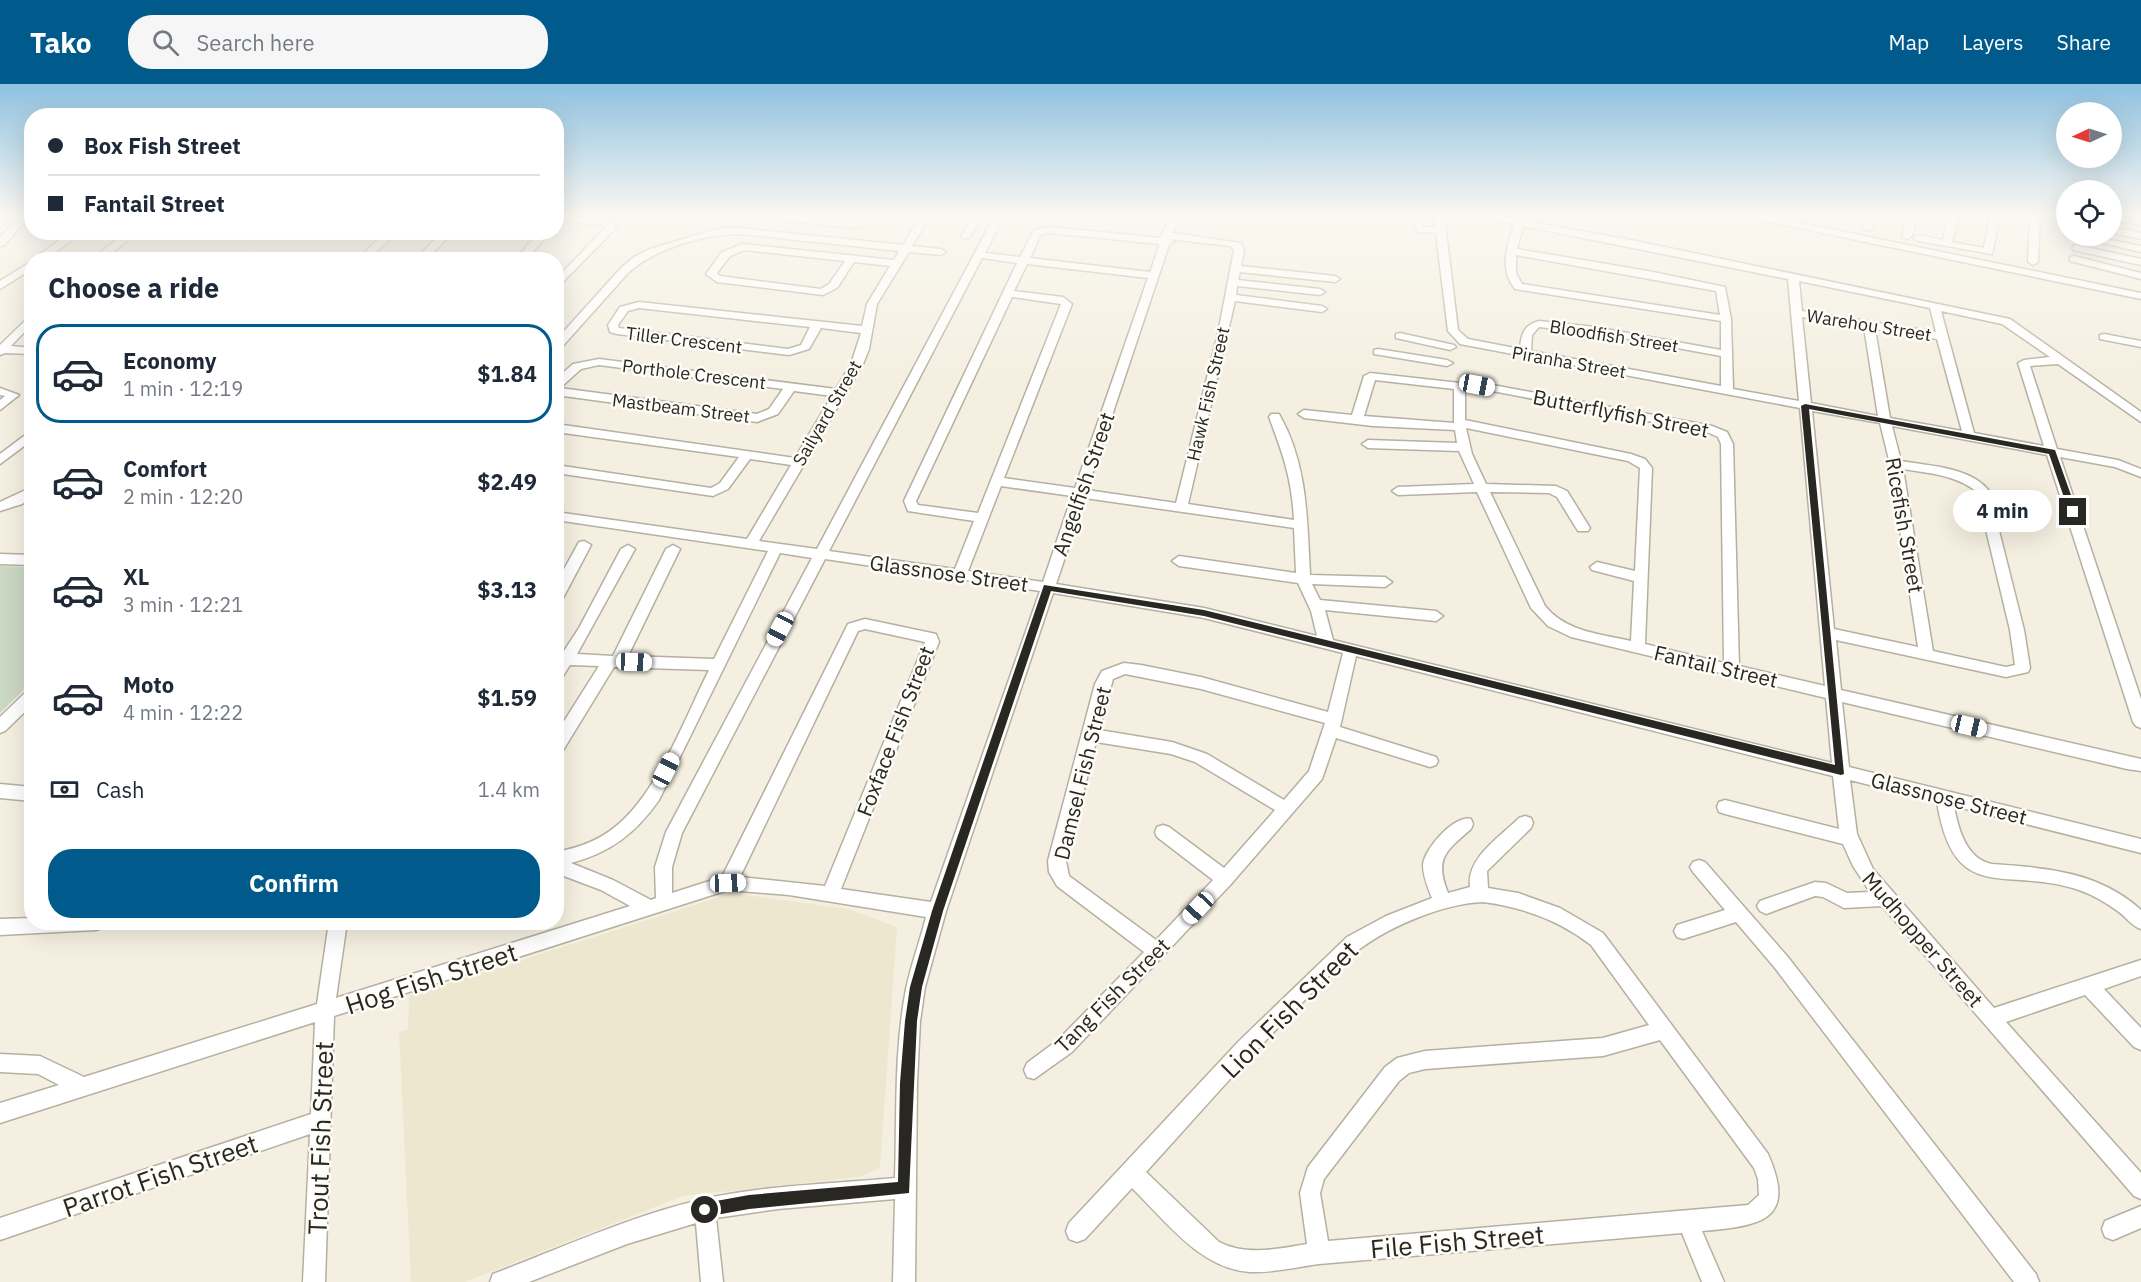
<!DOCTYPE html>
<meta charset="utf-8">
<style>
:root{--surface:#fff;--page:#f6f6f7;--text:#1f2937;--muted:#747a83;--line:#e0e1e3;--accent:#005b8c}
body{margin:0;font-family:"IBM Plex Sans",sans-serif;background:var(--page);color:var(--text);height:100vh;display:flex;flex-direction:column;font-size:22px;white-space:nowrap}
*{box-sizing:border-box;margin:0}
p{font-size:20px;color:var(--muted)}
.icon{flex:none;width:33px;height:33px;fill:none;stroke:currentColor;stroke-width:2;stroke-linecap:round;stroke-linejoin:round}
.map{position:relative;flex:1;overflow:hidden}
.details{position:absolute;left:24px;top:168px;width:540px;height:678px;display:flex;flex-direction:column;background:var(--surface);border-radius:24px;box-shadow:0 6px 24px #0002}
.details>*{flex:none}
.top-card{position:absolute;left:24px;top:24px;width:540px;height:132px;border-radius:24px;box-shadow:0 6px 24px #0002;display:grid;align-content:center;height:132px;padding:0 24px;background:var(--surface)}
.needle{width:39px;rotate:266deg}
.fabs{position:absolute;left:2056px;top:18px;display:grid;gap:12px}
.fabs a{display:grid;place-items:center;width:66px;height:66px;border-radius:50%;background:var(--surface);box-shadow:0 6px 24px #0002;font-size:30px}
.end{position:absolute;width:27px;height:27px;margin:-14px;border:8px solid #292721;background:#fff;box-shadow:0 0 0 3px #fff}
.from{border-radius:50%}
.bubble{position:absolute;height:42px;border-radius:21px;background:var(--surface);box-shadow:0 6px 24px #0002;font-size:20px;font-weight:700;line-height:42px;text-align:center}
.car{position:absolute;width:18px;height:36px;margin:-18px -9px;border-radius:8px;box-shadow:0 0 4px 2px #0007;background:linear-gradient(#fff 24%,#345 0 40%,#fff 0 76%,#345 0 86%,#fff 0)}
.top-card b{display:flex;align-items:center;gap:21px;height:57px;font-size:22px}
.top-card b+b{border-top:2px solid var(--line)}
.top-card i{width:15px;height:15px;background:var(--text)}
ul{padding:0;list-style:none}
li{display:flex;align-items:center;gap:18px;height:99px;margin:0 12px 9px;padding:0 12px;border:3px solid transparent;border-radius:24px}
li div{flex:1}
li b{display:block;font-size:22px}
li em{font-style:normal;font-weight:700}
li.selected{border-color:var(--accent)}
li>.icon{width:54px;height:54px;stroke-width:1.5}
h2{padding:0 24px;font-size:27px;line-height:72px}
.pay{display:flex;align-items:center;gap:15px;height:66px;padding:0 24px;font-size:22px}
.pay p{margin-inline-start:auto}
.action{display:flex;gap:12px;margin-top:auto;padding:12px 24px}
.action a{flex:1;height:69px;border-radius:24px;background:var(--accent);color:#fff;font-size:24px;font-weight:700;line-height:69px;text-align:center}
header{display:flex;align-items:center;gap:36px;box-sizing:border-box;height:84px;padding:0 30px;background:var(--accent);color:#fff}
header strong{font-size:28px}
nav{display:flex;gap:33px;margin-inline-start:auto;font-size:21px}
.search{width:420px;height:54px;background:var(--page);display:flex;align-items:center;gap:15px;box-sizing:border-box;padding:0 21px;border-radius:24px;color:var(--muted);font-size:22px}
.map>svg:first-child{display:block}
.built{fill:#eee7d0}
.green{fill:#cbd8c4}
.lines{fill:none;stroke-linecap:round;stroke-linejoin:round}
.minor-casing{stroke:#b5b0a1;stroke-width:3}
.minor{fill:#fff;fill-rule:evenodd}
.route{fill:#292721}
.labels{text-anchor:middle;dominant-baseline:central;stroke-width:5;stroke-linejoin:round;paint-order:stroke}
.far-street-label{font-size:18px;fill:#292721;stroke:#fefcf6}
.street-label{font-size:21px;fill:#292721;stroke:#fefcf6}
.near-street-label{font-size:26px;fill:#292721;stroke:#fefcf6}
</style>
<header>
<strong>Tako</strong>
<div class="search"><svg class="icon" aria-label="search" viewBox="0 0 24 24"><circle cx="10" cy="10" r="6"/><path d="M15 15l6 6"/></svg>Search here</div>
<nav><a>Map</a><a>Layers</a><a>Share</a></nav>
</header>
<div class="map">
<svg width="2141" height="1198" viewBox="0 0 2141 1198">
<rect width="100%" height="100%" fill="#f4efe0"/>
<path class="built" d="M732,809L848,825L897,843L880,1084L859,1093L683,1112L465,1198H411L399,948L408,945L409,912Z"/>
<path class="green" d="M0,482L31,483L32,598L0,629Z"/>
<g class="lines">
<g class="minor-casing">
<g id="minor">
<path d="M21,131H31L4,161L0,162V153Z"/>
<path d="M752,131H782L857,138L863,137L870,131H880L869,141L857,144L757,134Z"/>
<path d="M921,131H931L912,162L941,165L946,168L941,171L909,168L877,220L869,265L863,280L759,457L817,465L995,131H1005L985,169L1020,173L1034,146L1050,143L1160,154L1172,131H1182L1172,149L1241,159L1244,166L1241,182L1335,192L1340,195L1335,198L1240,188L1238,196L1320,205L1325,208L1320,211L1237,202L1236,211L1322,222L1327,225L1322,228L1235,217L1188,420L1294,436C1292,395 1283,370 1269,333L1271,330H1279C1308,380 1307,436 1310,491L1385,493L1392,498L1385,503L1312,500L1320,516L1436,527L1443,532L1436,537L1325,526L1333,556L1832,679L1826,614L1571,553L1548,542L1531,524L1477,408L1398,411L1392,407L1398,403L1474,400L1459,367L1368,364L1362,360L1368,356L1457,359L1455,346L1373,342L1304,334L1298,330L1304,326L1352,331L1364,292L1370,289L1460,299L1477,298L1712,342L1727,348L1733,360L1739,582L1825,602L1800,324L1460,260L1448,247L1436,149L1418,148L1411,136H1383L1378,133L1380,131H1418L1424,143H1436L1434,131H1444L1458,246L1468,255L1520,265C1521,250 1524,241 1539,237L1595,243L1721,266V237L1515,205C1499,185 1507,163 1514,140L1474,131H1492L1631,156L2010,235L2141,328V338L2058,280L2030,282L2057,365L2118,376L2141,385V393L2115,383L2060,373L2141,615V644L2136,642L2133,638L2047,371L1892,342L1901,377C1929,382 1971,383 1989,407L2024,546L2030,584L2028,588L2006,593L1836,556L1841,606L2141,675V687L2127,685L1842,618L1849,683L2141,755V769L1954,722C1958,744 1966,775 1992,780C2046,784 2098,787 2141,826V845C2132,842 2127,834 2119,828C2107,819 2093,811 2079,806C2006,781 1954,824 1937,718L1850,696L1857,750L1873,785L1994,924L2141,876V892L2104,905L2141,944V966L2134,963L2085,911L2006,938L2141,1089V1115L2134,1112L1882,822L1844,824L1823,813L1815,812L1766,830L1760,827L1757,822L1760,817L1815,798L1826,799L1847,809L1870,808L1853,782L1843,760L1725,730L1719,728L1717,723L1719,718L1725,716L1839,745L1833,692L1356,572L1340,643L1436,673L1438,677L1436,681L1430,683L1336,654L1322,695L1231,800L1072,968L1034,995L1027,993L1024,986L1027,979L1058,956L1144,868L1057,802L1049,788L1048,777L1095,600L1102,587L1124,579L1141,581L1201,593L1328,628L1343,569L1204,534L1053,509L946,827L925,903L920,937L917,999L915,1198H893L895,1115L778,1125L716,1134L723,1198H701L696,1139L627,1160L529,1198H490L493,1190L501,1187C568,1161 634,1131 704,1115C767,1101 831,1100 895,1094C897,1031 894,967 906,905C911,881 920,857 926,833L789,811L728,806L334,932L325,1198H303L310,1050L0,1156V1134L311,1030L315,938L0,1039V1019L59,1001L38,990L0,988V970L40,972L84,993L317,920L329,838H347L336,914L630,822L601,806L556,789V768C578,764 598,757 615,743C657,710 685,634 709,586L614,583L562,668L556,670V650L599,582L570,581L561,595L556,596V570H562L579,544L621,465L628,461L635,465L577,570L613,572L666,465L673,461L680,465L628,572L714,575L768,467L556,436V428L747,455L791,381L750,375L728,405L713,412L556,389V381L711,404L720,399L739,373L556,348V340L795,374L832,312L794,307L778,330L757,338L556,311V295L573,280L599,275L836,305L851,280L861,249L821,244L809,265L789,271L617,250L610,248L608,241L620,223L639,218L862,242L867,220L890,182L854,178L837,204L823,211L717,198L706,190L722,168L743,160L894,176L899,167L741,150C703,150 657,164 629,188L560,265L556,266V256L621,184L634,173L650,165L703,149L722,144H741L903,161ZM1523,142L1788,195L1799,317L1733,305L1731,235L1725,203L1648,187L1517,165ZM1050,149L1159,160V163L1150,188L1030,174L1041,150ZM1169,155L1230,162L1234,166L1218,249L1176,419L1087,406L1169,161L1174,158ZM744,166L845,177L829,200L821,205L720,192L717,189L730,172ZM1516,171L1716,207L1720,231L1522,200L1516,189ZM982,174L1017,179L904,417L908,427L974,437L955,485L829,467ZM1027,180L1148,194L1075,404L1004,394L1072,220L1063,213L1014,207ZM1799,197L1930,224L1936,248L1802,227ZM1012,213L1061,220L978,429L918,421L916,417ZM639,224L810,243L801,261L788,265L619,244L618,241L628,227ZM1941,227L2002,240L2050,273L2024,276L2018,279L2044,362L1974,349ZM1802,233L1864,243L1878,332L1811,319ZM1539,243L1595,249L1721,272V302L1531,267L1532,251ZM1875,245L1937,255L1962,347L1890,334ZM599,281L783,305L769,325L757,330L560,304L581,285ZM1375,296L1454,305V339L1364,332ZM1477,304L1709,349L1718,353L1721,360L1724,579L1645,560L1652,384L1645,375L1631,370L1465,336V305ZM1812,327L1880,339L1890,380L1918,563L1834,545ZM1466,344L1628,377L1640,384L1635,487L1597,478L1590,483L1592,486L1634,497L1631,557C1601,550 1566,548 1545,522L1490,408L1549,409L1557,413L1578,447H1588L1590,444L1567,407L1556,402L1486,400L1472,370ZM1903,385C1928,389 1957,391 1977,408L2010,546L2015,581L2006,583L1933,567ZM1001,402L1072,412L1043,498L968,487ZM1085,414L1294,444L1296,489L1179,472L1172,477L1179,482L1298,499L1311,527L1317,552L1204,524L1056,500ZM780,469L812,474L666,748L655,783L656,814L651,816L613,796L571,779C610,769 636,749 659,716ZM825,475L1040,507L931,818L841,805L939,558L936,550L865,535L848,540L846,544L722,793L672,809V783L682,749ZM865,545L925,558L825,802L740,793L858,547ZM1125,590L1201,605L1325,639L1309,687L1284,716L1207,670L1172,658L1099,646L1113,595ZM1096,658L1171,670L1195,678L1275,726L1224,784L1169,743L1163,741L1157,743L1155,748L1157,753L1213,796L1156,856L1069,792L1066,777Z"/>
<path d="M974,131H984L969,154H963L961,152Z"/>
<path d="M1745,131H1762L2141,209V215L1750,134Z"/>
<path d="M1866,131H1876L1873,144L1868,147L1863,144Z"/>
<path d="M1908,131H1918L1912,152L1907,155L1902,152Z"/>
<path d="M1949,131H1959L1952,158L1984,164L1990,131H2000L1992,170L1918,157L1913,154L1918,151L1943,156Z"/>
<path d="M2030,131H2040L2038,178L2033,181L2028,178Z"/>
<path d="M2112,131L2141,135V141L2112,136Z"/>
<path d="M556,132L605,135L617,143L556,205V195L606,143L602,141L559,137L556,136Z"/>
<path d="M2112,143L2141,149V155L2112,149Z"/>
<path d="M70,148H82L45,176H33Z"/>
<path d="M126,148H138L103,176H91Z"/>
<path d="M386,148H397L368,176H357Z"/>
<path d="M442,148H453L426,176H415Z"/>
<path d="M539,148H550L526,176H515Z"/>
<path d="M2073,152H2090L2141,162V168Z"/>
<path d="M2077,161L2141,175V181L2073,166V162Z"/>
<path d="M2074,172L2141,189V195L2070,177V173Z"/>
<path d="M32,177V185L0,205V197Z"/>
<path d="M32,230V240L11,262L32,264V270L5,269L0,271V261Z"/>
<path d="M1400,249L1454,261L1456,263L1450,266L1396,254V250Z"/>
<path d="M2104,250L2141,257V263L2100,255V251Z"/>
<path d="M1378,265L1447,276L1453,279L1447,282L1374,270V266Z"/>
<path d="M0,304L19,311L0,326V316L5,312L0,311Z"/>
<path d="M32,346V356L0,380V370Z"/>
<path d="M32,403V413L22,420L0,427V418Z"/>
<path d="M584,457L591,461L563,514L556,519V500L579,458Z"/>
<path d="M0,470L32,471V481L0,480Z"/>
<path d="M32,605V621L5,647L0,649V633L27,607Z"/>
<path d="M0,700L32,703V717L0,714Z"/>
<path d="M1525,732L1531,734L1533,739L1531,744L1487,787L1488,804L1518,809L1560,824L1603,849L1768,1070C1798,1138 1759,1142 1702,1147L1724,1198H1702L1682,1149L1319,1180C1296,1183 1273,1189 1250,1188C1200,1185 1165,1136 1132,1104L1085,1155L1077,1158L1069,1155L1066,1147L1069,1139L1239,957L1347,853L1386,832L1432,814C1428,804 1423,792 1423,781C1424,765 1455,730 1471,735L1473,740L1471,745C1446,767 1434,774 1448,809L1470,803C1466,774 1500,753 1519,734ZM1483,818C1522,823 1559,836 1591,861L1649,941L1603,954L1425,967L1397,974L1385,983L1308,1083L1300,1109L1307,1160C1278,1165 1246,1172 1219,1158L1146,1088C1197,1032 1247,974 1301,920C1320,901 1339,880 1361,864C1392,841 1446,819 1483,818ZM1660,956L1754,1084L1758,1095L1759,1111L1748,1121L1328,1157L1320,1109L1324,1095L1399,997L1409,989L1425,985L1603,972Z"/>
<path d="M1699,776L1705,778L1787,872L2036,1190L2039,1198H2014L1775,884L1736,838L1683,855L1677,853L1674,847L1677,841L1725,826L1693,788L1690,783L1693,778Z"/>
<path d="M32,834V838H105L102,844L96,846L0,851V835Z"/>
<path d="M2141,1122V1144L2113,1156L2105,1153L2102,1145L2105,1137Z"/>
</g>
</g>
<use href="#minor" class="minor"/>
</g>
<linearGradient id="sky" x2="0" y2="1"><stop stop-color="#8fc1e0"/><stop offset="0.44" stop-color="#faf8f1"/><stop offset="1" stop-color="#faf8f1" stop-opacity="0"/></linearGradient>
<rect width="2141" height="298" fill="url(#sky)"/>
<path class="route" d="M1805,320L2055,366L2077,428L2073,431L2069,428L2049,370L1809,325L1844,690L1841,691L1204,532L1051,507L943,827L922,903L917,937L909,1109L749,1125L705,1133L700,1131L698,1126L700,1121L705,1119L749,1111L898,1098L900,999L905,937L910,903L932,827L1044,501L1204,526L1835,681L1801,322Z"/>
<g class="labels">
<g class="far-street-label">
<text transform="translate(1869 241) rotate(9)">Warehou Street</text>
<text transform="translate(1614 252) rotate(9)">Bloodfish Street</text>
<text transform="translate(684 256) rotate(7)">Tiller Crescent</text>
<text transform="translate(1569 278) rotate(10)">Piranha Street</text>
<text transform="translate(694 290) rotate(7)">Porthole Crescent</text>
<text transform="translate(1208 310) rotate(-77)">Hawk Fish Street</text>
<text transform="translate(681 324) rotate(7)">Mastbeam Street</text>
<text transform="translate(827 329) rotate(-60)">Sailyard Street</text>
</g>
<g class="street-label">
<text transform="translate(1621 329) rotate(11)">Butterflyfish Street</text>
<text transform="translate(1083 400) rotate(-71)">Angelfish Street</text>
<text transform="translate(1905 441) rotate(80)">Ricefish Street</text>
<text transform="translate(949 489) rotate(8)">Glassnose Street</text>
<text transform="translate(1716 582) rotate(13)">Fantail Street</text>
<text transform="translate(895 647) rotate(-69)">Foxface Fish Street</text>
<text transform="translate(1082 689) rotate(-76)">Damsel Fish Street</text>
<text transform="translate(1949 714) rotate(14)">Glassnose Street</text>
<text transform="translate(1923 855) rotate(49)">Mudhopper Street</text>
<text transform="translate(1112 911) rotate(-45)">Tang Fish Street</text>
</g>
<g class="near-street-label">
<text transform="translate(431 894) rotate(-18)">Hog Fish Street</text>
<text transform="translate(1289 925) rotate(-45)">Lion Fish Street</text>
<text transform="translate(320 1054) rotate(-88)">Trout Fish Street</text>
<text transform="translate(160 1091) rotate(-19)">Parrot Fish Street</text>
<text transform="translate(1457 1157) rotate(-5)">File Fish Street</text>
</g>
</g>
</svg>
<div class="fabs">
<a><svg class="needle" viewBox="-14 -14 28 28"><path d="M0-13l5 13h-10z" fill="#e53935"/><path d="M0 13l5-13h-10z" fill="#747a83"/></svg></a>
<a><svg class="icon" aria-label="locate" viewBox="0 0 24 24"><circle cx="12" cy="12" r="6"/><path d="M12 2v4M12 18v4M2 12h4M18 12h4"/></svg></a>
</div>
<i class="end from" style="left:705px;top:1126px"></i>
<i class="end" style="left:2073px;top:428px"></i>
<div class="bubble" style="left:1953px;top:406px;width:99px">4 min</div>
<i class="car" style="left:1477px;top:301px;rotate:101deg"></i>
<i class="car" style="left:780px;top:545px;rotate:208deg"></i>
<i class="car" style="left:634px;top:578px;rotate:92deg"></i>
<i class="car" style="left:1969px;top:642px;rotate:103deg"></i>
<i class="car" style="left:666px;top:686px;rotate:27deg"></i>
<i class="car" style="left:728px;top:799px;rotate:88deg"></i>
<i class="car" style="left:1198px;top:824px;rotate:223deg"></i>
<div class="top-card">
<b><i class="from"></i>Box Fish Street</b>
<b><i></i>Fantail Street</b>
</div>
<section class="details">
<h2>Choose a ride</h2>
<ul>
<li class="selected"><svg class="icon" aria-label="car" viewBox="0 0 24 24"><path d="M5 17H2v-5l4-1 3-4h7l3 4 3 1v5h-3M9 17h6M6 11h13"/><circle cx="7" cy="17" r="2"/><circle cx="17" cy="17" r="2"/></svg><div><b>Economy</b><p>1 min · 12:19</p></div><em>$1.84</em></li>
<li><svg class="icon" aria-label="car" viewBox="0 0 24 24"><path d="M5 17H2v-5l4-1 3-4h7l3 4 3 1v5h-3M9 17h6M6 11h13"/><circle cx="7" cy="17" r="2"/><circle cx="17" cy="17" r="2"/></svg><div><b>Comfort</b><p>2 min · 12:20</p></div><em>$2.49</em></li>
<li><svg class="icon" aria-label="car" viewBox="0 0 24 24"><path d="M5 17H2v-5l4-1 3-4h7l3 4 3 1v5h-3M9 17h6M6 11h13"/><circle cx="7" cy="17" r="2"/><circle cx="17" cy="17" r="2"/></svg><div><b>XL</b><p>3 min · 12:21</p></div><em>$3.13</em></li>
<li><svg class="icon" aria-label="car" viewBox="0 0 24 24"><path d="M5 17H2v-5l4-1 3-4h7l3 4 3 1v5h-3M9 17h6M6 11h13"/><circle cx="7" cy="17" r="2"/><circle cx="17" cy="17" r="2"/></svg><div><b>Moto</b><p>4 min · 12:22</p></div><em>$1.59</em></li>
</ul>
<div class="pay"><svg class="icon" aria-label="cash" viewBox="0 0 24 24"><path d="M3 7h18v10H3z"/><circle cx="12" cy="12" r="2"/></svg>Cash<p>1.4 km</p></div>
<div class="action"><a>Confirm</a></div>
</section>
</div>
